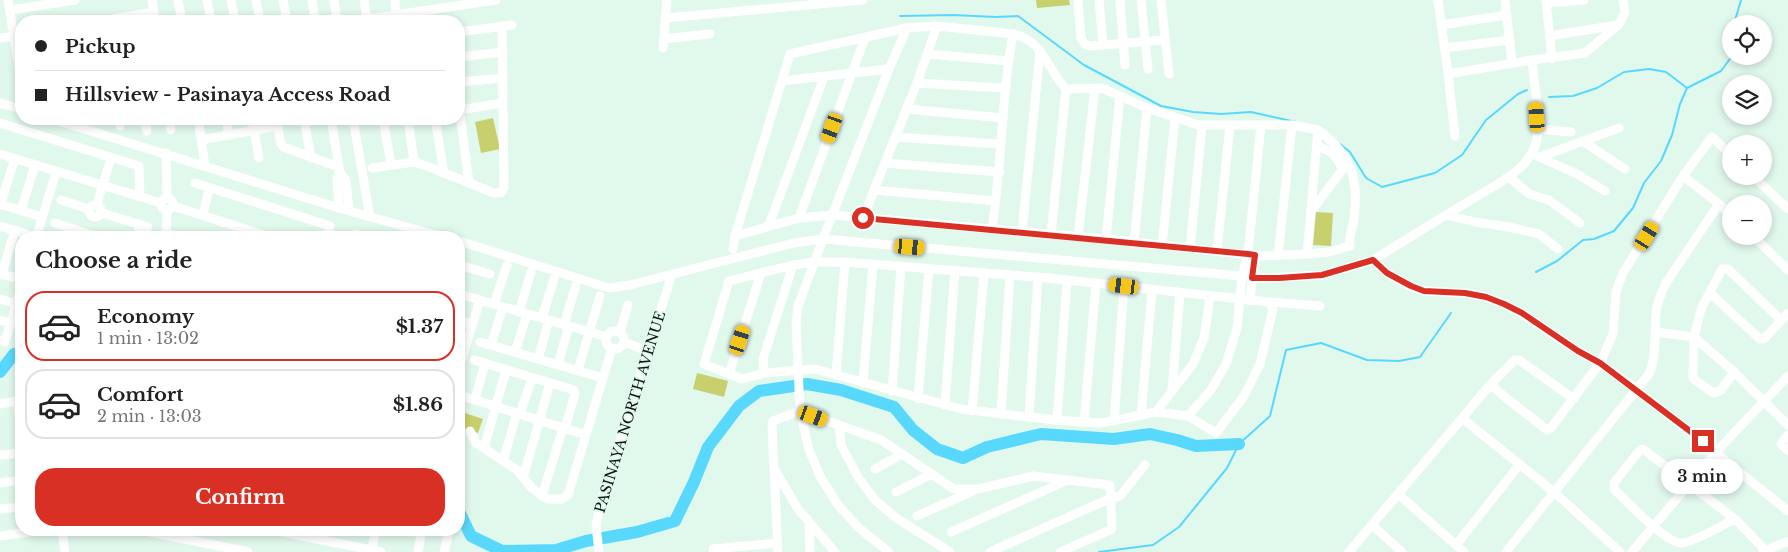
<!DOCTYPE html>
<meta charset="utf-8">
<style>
:root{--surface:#fff;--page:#f2f2f2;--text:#222;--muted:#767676;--line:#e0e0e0;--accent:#d93025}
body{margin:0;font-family:"Libre Baskerville",serif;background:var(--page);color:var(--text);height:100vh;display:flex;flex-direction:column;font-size:19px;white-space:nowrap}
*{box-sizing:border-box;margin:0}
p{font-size:16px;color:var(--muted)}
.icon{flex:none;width:28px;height:28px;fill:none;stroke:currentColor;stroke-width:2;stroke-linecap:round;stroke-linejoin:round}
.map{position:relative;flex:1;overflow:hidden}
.drawer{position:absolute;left:15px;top:231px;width:450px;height:305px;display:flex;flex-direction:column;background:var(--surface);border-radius:20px;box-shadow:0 2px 8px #0003}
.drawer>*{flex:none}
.banner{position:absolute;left:15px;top:15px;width:450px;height:110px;border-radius:20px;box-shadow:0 2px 8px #0003;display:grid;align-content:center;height:110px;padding:0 20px;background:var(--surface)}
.tools{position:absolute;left:1722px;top:15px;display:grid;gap:10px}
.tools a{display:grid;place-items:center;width:50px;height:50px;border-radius:50%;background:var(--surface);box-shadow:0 2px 8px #0003;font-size:25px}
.end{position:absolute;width:22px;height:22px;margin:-11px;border:6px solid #d93025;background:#fff;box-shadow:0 0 0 2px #fff}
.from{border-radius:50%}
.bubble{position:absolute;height:35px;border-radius:18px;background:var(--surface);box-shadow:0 2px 8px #0003;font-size:16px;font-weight:700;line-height:35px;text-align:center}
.car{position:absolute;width:15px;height:30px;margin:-15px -8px;border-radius:6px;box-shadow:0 0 4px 1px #0007;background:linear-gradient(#f5c518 24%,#345 0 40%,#f5c518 0 76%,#345 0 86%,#f5c518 0)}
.banner b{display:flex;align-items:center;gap:18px;height:48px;font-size:19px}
.banner b+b{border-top:1px solid var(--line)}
.banner i{width:12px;height:12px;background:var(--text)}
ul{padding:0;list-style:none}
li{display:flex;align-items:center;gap:15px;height:70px;margin:0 10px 8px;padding:0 10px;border:2px solid var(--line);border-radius:20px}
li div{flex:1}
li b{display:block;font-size:19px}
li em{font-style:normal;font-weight:700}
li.current{border-color:var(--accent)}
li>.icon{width:45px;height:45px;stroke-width:1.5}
h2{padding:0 20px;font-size:22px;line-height:60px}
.button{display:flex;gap:10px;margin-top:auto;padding:10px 20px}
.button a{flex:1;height:58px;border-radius:20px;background:var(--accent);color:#fff;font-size:20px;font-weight:700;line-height:58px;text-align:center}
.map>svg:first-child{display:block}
.green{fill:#c8d06e}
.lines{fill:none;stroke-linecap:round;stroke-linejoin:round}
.stream{stroke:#59d8fd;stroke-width:2}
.river{stroke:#59d8fd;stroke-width:12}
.minor{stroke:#fff;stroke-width:9}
.route{stroke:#d93025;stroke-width:6}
.labels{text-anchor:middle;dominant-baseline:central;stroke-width:4;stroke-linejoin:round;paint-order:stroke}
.street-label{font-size:14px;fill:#0e1512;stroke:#e1f8ed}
</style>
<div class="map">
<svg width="1788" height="552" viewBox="0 0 1788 552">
<rect width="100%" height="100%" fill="#e1f8ed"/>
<g class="green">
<path d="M1036,0H1069L1070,5L1037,8Z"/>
<path d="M493,118L500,149L481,153L475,122Z"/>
<path d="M1316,212L1333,213L1331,246L1313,245Z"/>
<path d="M697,373L728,381L724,397L693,389Z"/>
<path d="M459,411L483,419L478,433L459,427Z"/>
</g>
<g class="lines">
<g class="stream">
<path d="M900,16L953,15L996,17L1018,16L1084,65L1161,106L1193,112L1221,114L1251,112L1296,122"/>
<path d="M1734,24L1741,0"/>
<path d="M1549,97L1573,96L1597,88L1624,72L1649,69L1666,72L1687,88"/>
<path d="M1340,144L1350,152L1366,178L1382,187L1435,173L1462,155L1486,120L1518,94L1527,90"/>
<path d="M1536,272L1557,261L1583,240L1594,239L1614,231L1633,208L1644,183L1661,161L1672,135L1680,104L1687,88L1721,71L1732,56"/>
<path d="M1099,552L1153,545L1179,527L1227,468L1239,444L1270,416L1286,350L1321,343L1367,360L1399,361L1420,357L1451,313"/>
</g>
<g class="river">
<path d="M0,372L14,354L21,352"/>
<path d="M459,511L471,536L502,551L556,550L586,541L637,532L675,521L694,482L708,447L739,406L759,391L807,384L841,390L894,407L913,430L937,449L963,458L987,447L1041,434L1114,439L1150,434L1177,440L1196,446L1239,444"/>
</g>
<g class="minor">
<path d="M8,0L21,80"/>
<path d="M152,0L155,21"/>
<path d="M178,0L182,21"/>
<path d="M207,0L211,21"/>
<path d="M231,0L235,21"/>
<path d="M256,0L260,21"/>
<path d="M283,0L287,21"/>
<path d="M312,0L315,21"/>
<path d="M334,0L337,21"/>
<path d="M364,0L367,19"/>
<path d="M395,0L396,21"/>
<path d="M1078,0L1081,39L1085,44L1091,46L1165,40"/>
<path d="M1099,0L1103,45"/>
<path d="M1120,0L1125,65"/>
<path d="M1141,0L1148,69"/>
<path d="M1161,0L1169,74"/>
<path d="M1438,0L1448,74L1532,60"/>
<path d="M1505,0L1512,63"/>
<path d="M1546,0L1552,59"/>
<path d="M1546,3L1584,0"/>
<path d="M10,10L75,0"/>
<path d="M665,18L863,0"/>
<path d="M101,21L154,12"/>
<path d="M355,21L496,0"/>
<path d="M1441,25L1507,15"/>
<path d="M459,32L512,25"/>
<path d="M1013,34C1044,41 1047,69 1066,89L1102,88L1147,108L1198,125H1292L1318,130L1307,254"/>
<path d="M1549,36L1618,25"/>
<path d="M0,38L21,35"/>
<path d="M663,39L710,34"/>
<path d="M663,48L667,0"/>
<path d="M1444,48L1510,40"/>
<path d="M928,54L1008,61"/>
<path d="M459,57L503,52"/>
<path d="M1448,74L1455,136"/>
<path d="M782,81L852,73L865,38"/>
<path d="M459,82L503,78"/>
<path d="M917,83L1005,88"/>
<path d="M0,103L21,109"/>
<path d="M459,106L469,183"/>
<path d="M907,109L1003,118"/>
<path d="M459,110L503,103"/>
<path d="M52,119L339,208L446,238"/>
<path d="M94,119L95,121"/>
<path d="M119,119L120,126"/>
<path d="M145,119L147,131"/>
<path d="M169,119L171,130"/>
<path d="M198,119L205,166"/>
<path d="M226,119L229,135"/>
<path d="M252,119L259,158"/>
<path d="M276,119L281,144L283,147L339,167"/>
<path d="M304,119L311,158"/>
<path d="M331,119L340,173L346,180L349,211"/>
<path d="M353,119L370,217"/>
<path d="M383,119L391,164"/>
<path d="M408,119L414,162"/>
<path d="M435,119L444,173"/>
<path d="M0,123L139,166L140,197"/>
<path d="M1538,129L1571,132"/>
<path d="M895,137L1001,144"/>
<path d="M201,140L278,126"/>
<path d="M1584,142L1625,169"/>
<path d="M166,153L167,197"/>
<path d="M0,154L161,203"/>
<path d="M1539,157L1577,174L1605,191"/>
<path d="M1540,157L1619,128"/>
<path d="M885,163L1000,172"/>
<path d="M372,168L414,162L432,168L494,193H501L504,188L502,26"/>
<path d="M1683,176L1719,204L1731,215"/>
<path d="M1753,176L1788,209"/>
<path d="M1509,177L1529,194L1549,200L1580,223"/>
<path d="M195,183L330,226L327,238"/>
<path d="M874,190L996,201"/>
<circle cx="167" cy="204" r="6"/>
<path d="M61,200L89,209"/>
<path d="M0,204L42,217"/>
<path d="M97,204L111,158"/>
<circle cx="95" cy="211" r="6"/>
<path d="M0,205L15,159"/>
<path d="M173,206L273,238"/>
<path d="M339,208L337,179L340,173"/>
<path d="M21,210L35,165"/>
<path d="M1312,210L1343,169L1333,153L1318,146"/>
<path d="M102,213L148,227"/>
<path d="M203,215L209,189"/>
<path d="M1446,215C1459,207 1473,199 1486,191C1510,177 1537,162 1538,130C1539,107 1534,83 1532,60L1585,53L1619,24L1625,12L1623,0"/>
<path d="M799,218L852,73L889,69"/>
<path d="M863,218L917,83L937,26"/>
<path d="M55,223L100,238"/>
<path d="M769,225L824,77"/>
<path d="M0,226L36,237"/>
<path d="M1022,232L1040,51"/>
<path d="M166,233L181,238"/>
<path d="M1051,234L1066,89"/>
<path d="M735,236L799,218L833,215L1106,239L1259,256L1307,254L1329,252L1350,246C1348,237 1353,228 1354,219C1359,179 1352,155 1318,130"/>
<path d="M1753,236L1788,270"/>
<path d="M1078,237L1095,88"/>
<path d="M36,238L56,172"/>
<path d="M139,238V224"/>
<path d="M166,238L167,210"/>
<path d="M354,238L355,234L368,238"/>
<path d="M1106,239L1120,96"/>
<path d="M459,241L609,288L630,285L794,243L823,239L1264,278L1323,275L1373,260L1446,215L1475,222L1509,227L1539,234L1558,249"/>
<path d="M1134,243L1147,108"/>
<path d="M1162,246L1175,118"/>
<path d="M1190,248L1202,126"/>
<path d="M733,249L735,236L790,54L907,28L937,26L1013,34C1001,98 1002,164 992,228"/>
<path d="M1217,251L1230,125"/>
<path d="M1278,256L1292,125"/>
<path d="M1373,260L1387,273L1411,287L1424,291L1465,293L1486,297L1504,304L1521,313L1578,351L1600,363L1636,389L1788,511"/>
<path d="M814,262H845L1048,278L1269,302L1273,309L1260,364L1244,396L1216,433L1188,416L1156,412L1101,423L1055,420L961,409L815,369L764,373L742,379L704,364L729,281L793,265Z"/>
<path d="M459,265L490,274"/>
<path d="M0,274L21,279"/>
<path d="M2,274L15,230"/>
<path d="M459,276L462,266"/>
<path d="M1710,293L1760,339H1764L1788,313"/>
<path d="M459,294L607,337"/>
<path d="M0,299L17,304"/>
<path d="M1250,301L1255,255"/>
<path d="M1269,302L1320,306"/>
<path d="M494,304L507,265"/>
<path d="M519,312L531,272"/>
<path d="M542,318L554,279"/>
<path d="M0,320L11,323"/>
<path d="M459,320L472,325"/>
<path d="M564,325L576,285"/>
<circle cx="615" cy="340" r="9"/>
<path d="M620,332L628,305"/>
<path d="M1655,332L1694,337L1734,372L1788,425"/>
<path d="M0,340L5,342L21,288"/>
<path d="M480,342L603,378"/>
<path d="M624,342L648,351"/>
<path d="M491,345L503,307"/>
<path d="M515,352L527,314"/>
<path d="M538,359L549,320"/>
<path d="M474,360L574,390L575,394L565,428"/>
<path d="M558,364L569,326"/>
<path d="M459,368L480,300"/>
<path d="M578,370L600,296"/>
<path d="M1734,372L1721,390L1714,393L1696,381L1693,378L1694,337L1701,309L1722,269H1728L1781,320"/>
<path d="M764,373L763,359L793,265"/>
<path d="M729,374L761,273"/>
<path d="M836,375L845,262"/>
<path d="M863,383L873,264"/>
<path d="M1490,385L1547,430L1551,428L1600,363L1613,334L1616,292L1623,273L1683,176L1712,137L1731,155"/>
<path d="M1172,390L1180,293"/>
<path d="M892,391L901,266"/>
<path d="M459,395L586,435"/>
<path d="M918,399L929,268"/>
<path d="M475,400L485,363"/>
<path d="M17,401L21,430"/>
<path d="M0,404L21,400"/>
<path d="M945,405L955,270"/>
<path d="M972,411L984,273"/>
<path d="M1156,412L1193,364L1204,338L1210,297"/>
<path d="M520,414L532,378"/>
<path d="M1001,414L1010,275"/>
<path d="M1141,415L1152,290"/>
<path d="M1188,416L1211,390L1226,364L1237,328L1242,277L1248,254L1261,125"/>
<path d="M1029,417L1038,277"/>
<path d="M1463,419L1554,492L1620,552"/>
<path d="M1057,420L1067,280"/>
<path d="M1114,421L1124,287"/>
<path d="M1084,422L1096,283"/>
<path d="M839,425L841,445L858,477L874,499L895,517L950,552"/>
<path d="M470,431L476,443L517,470L532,488L542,496L548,499H562L568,495L612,348"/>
<path d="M1788,435L1781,444L1788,451"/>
<path d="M484,448L506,370"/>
<path d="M0,455L21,453"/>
<path d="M503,461L517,413"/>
<path d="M875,469L902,454"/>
<path d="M775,470L798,509L835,552"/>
<path d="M523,478L550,383"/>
<path d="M0,483L21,480"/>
<path d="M896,492L932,474"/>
<path d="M1398,494L1464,552"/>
<path d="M542,496L563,428"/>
<path d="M0,509L21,507"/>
<path d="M917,516L973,491"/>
<path d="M1735,519C1722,525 1695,542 1682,543C1668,545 1626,501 1614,489V483L1640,450L1643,449L1735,519L1766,551"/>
<path d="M809,522L810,552"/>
<path d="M1372,525L1402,552"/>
<path d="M62,530L65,552"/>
<path d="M140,530L248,552"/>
<path d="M272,530L381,552"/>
<path d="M405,530L422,533"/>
<path d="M951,532L1068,480"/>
<path d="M0,536L42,530"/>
<path d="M1456,545L1520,464"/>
<path d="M371,552L376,530"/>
<path d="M418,552L422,530"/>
<path d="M444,552L449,532"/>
<path d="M599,552L596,525L602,497L672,274"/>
<path d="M714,552L713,549L777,543"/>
<path d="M778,552L772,427L773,421L800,411L881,440L954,489H978L1033,476L1110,485L1112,529L1060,552"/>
<path d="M889,552L859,528L838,505L821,478L809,450L800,411L796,322L798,306L823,239L889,69L907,28"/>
<path d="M990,552L1111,498L1120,496L1145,465"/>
<path d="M1349,552L1490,385L1515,360H1519L1574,399"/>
<path d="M1506,552L1649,374C1657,356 1654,333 1656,314C1657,303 1661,293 1666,283L1719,204"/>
<path d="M1632,552L1716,452L1788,376"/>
<path d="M1763,552L1788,541"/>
</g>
</g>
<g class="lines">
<path class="route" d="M863,218L1248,254L1255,255L1252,278H1279L1322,275L1373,260L1387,273L1411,286L1424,291L1465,293L1486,297L1504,304L1522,313L1578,351L1600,363L1703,441"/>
</g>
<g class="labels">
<g class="street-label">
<text transform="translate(630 412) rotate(-73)">PASINAYA NORTH AVENUE</text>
</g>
</g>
</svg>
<div class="tools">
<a><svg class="icon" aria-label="locate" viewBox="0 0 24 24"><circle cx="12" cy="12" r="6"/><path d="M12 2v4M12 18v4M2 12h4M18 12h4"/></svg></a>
<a><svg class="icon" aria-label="layers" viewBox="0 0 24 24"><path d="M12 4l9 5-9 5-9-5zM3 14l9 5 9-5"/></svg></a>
<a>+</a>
<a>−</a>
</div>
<i class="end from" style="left:863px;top:218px"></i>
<i class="end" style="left:1703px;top:441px"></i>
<div class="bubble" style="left:1661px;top:459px;width:82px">3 min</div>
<i class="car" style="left:1537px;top:117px;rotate:356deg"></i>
<i class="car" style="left:832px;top:128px;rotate:200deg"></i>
<i class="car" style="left:1647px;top:236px;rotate:32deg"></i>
<i class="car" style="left:910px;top:247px;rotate:95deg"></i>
<i class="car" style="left:1124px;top:286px;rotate:277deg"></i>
<i class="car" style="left:740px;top:340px;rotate:18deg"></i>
<i class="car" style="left:813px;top:416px;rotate:110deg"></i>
<div class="banner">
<b><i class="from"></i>Pickup</b>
<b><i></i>Hillsview - Pasinaya Access Road</b>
</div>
<section class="drawer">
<h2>Choose a ride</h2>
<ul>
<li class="current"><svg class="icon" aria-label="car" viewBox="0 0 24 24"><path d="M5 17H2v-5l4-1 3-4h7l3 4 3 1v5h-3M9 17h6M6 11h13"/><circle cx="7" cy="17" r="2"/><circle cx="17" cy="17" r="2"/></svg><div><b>Economy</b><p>1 min · 13:02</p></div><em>$1.37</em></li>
<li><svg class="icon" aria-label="car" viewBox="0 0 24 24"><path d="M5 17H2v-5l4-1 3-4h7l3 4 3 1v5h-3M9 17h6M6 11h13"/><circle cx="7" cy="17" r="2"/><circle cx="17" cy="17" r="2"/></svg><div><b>Comfort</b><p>2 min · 13:03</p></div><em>$1.86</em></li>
</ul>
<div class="button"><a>Confirm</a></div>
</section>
</div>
